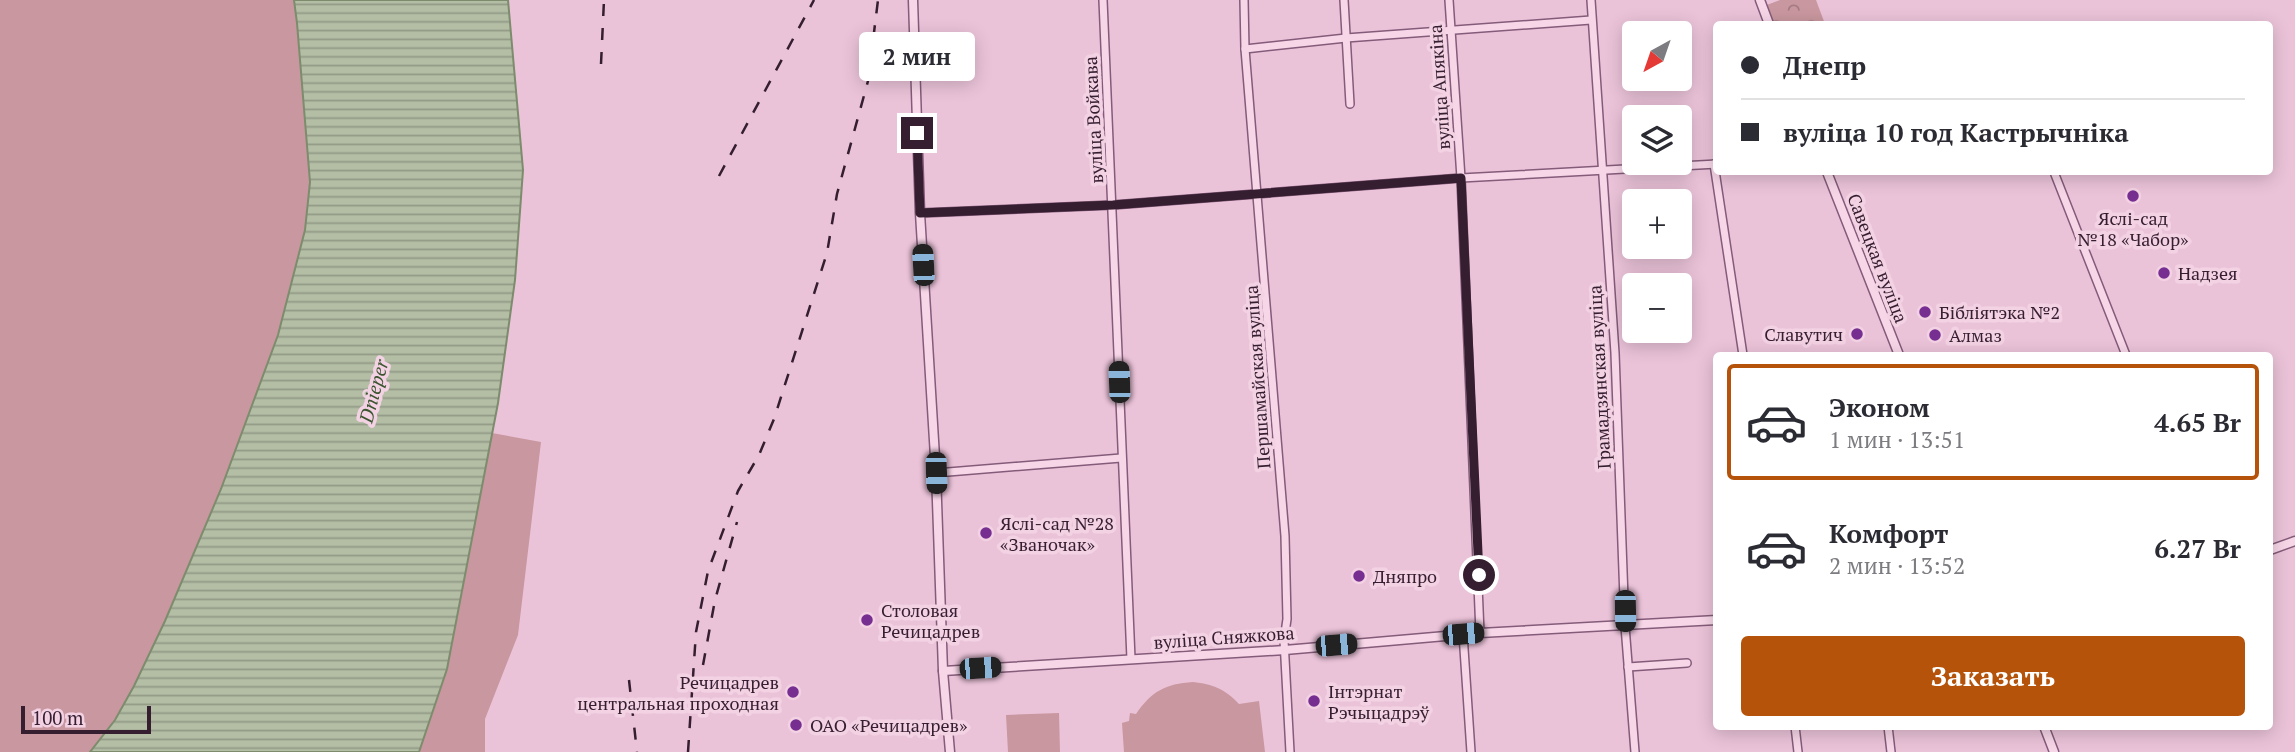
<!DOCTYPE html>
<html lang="ru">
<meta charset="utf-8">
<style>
:root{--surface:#fff;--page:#f2f2f3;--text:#2b2b33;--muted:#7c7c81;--line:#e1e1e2;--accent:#b45309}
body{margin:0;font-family:"PT Serif",serif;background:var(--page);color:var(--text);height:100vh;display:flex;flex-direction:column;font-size:26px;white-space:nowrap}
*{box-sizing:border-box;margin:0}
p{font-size:23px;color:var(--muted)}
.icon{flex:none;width:38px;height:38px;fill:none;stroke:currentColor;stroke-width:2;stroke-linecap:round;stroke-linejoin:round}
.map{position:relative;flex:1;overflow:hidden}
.side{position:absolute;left:1713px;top:352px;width:560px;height:378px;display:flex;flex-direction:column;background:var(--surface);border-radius:7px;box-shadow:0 4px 18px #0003}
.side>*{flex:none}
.hud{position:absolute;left:1713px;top:21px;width:560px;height:154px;border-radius:7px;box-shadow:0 4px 18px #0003;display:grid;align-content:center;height:154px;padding:0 28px;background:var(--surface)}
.needle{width:46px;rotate:220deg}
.controls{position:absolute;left:1622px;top:21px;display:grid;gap:14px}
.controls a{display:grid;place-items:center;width:70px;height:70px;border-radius:7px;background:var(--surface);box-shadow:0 4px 18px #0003;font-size:35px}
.scale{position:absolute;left:21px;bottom:18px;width:130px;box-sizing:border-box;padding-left:7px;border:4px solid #351e30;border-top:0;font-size:19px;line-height:24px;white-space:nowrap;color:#351e30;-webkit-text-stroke:5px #f3d2e4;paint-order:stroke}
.end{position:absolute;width:32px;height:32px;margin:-16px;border:9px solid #351e30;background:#fff;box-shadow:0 0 0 4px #fff}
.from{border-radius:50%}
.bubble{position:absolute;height:49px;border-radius:7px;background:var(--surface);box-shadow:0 4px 18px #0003;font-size:23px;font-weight:600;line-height:49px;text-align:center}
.car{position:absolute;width:21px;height:42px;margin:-21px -10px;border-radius:9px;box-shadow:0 0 5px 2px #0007;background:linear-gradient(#222 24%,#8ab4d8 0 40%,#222 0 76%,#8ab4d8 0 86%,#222 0)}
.hud b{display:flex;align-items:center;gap:24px;height:66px;font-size:26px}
.hud b+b{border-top:2px solid var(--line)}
.hud i{width:18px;height:18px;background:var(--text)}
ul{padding:12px 0 0;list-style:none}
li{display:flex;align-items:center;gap:21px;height:116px;margin:0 14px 10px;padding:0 14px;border:4px solid transparent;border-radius:7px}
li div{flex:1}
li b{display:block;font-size:26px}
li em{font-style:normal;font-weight:600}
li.active{border-color:var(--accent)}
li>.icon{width:63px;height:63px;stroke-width:1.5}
.primary-button{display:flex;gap:14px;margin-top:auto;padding:14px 28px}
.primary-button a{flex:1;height:80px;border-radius:7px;background:var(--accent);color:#fff;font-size:28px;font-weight:600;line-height:80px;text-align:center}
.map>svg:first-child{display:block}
.grass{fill:#c9979f}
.forest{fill:url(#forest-crowns)}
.water{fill:url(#water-rules);stroke:#7c8c6c;stroke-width:2}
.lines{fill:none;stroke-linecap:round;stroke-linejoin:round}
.minor-casing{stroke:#845b79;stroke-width:10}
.tertiary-casing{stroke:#845b79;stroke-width:11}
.minor{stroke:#f7d6e8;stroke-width:7}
.tertiary{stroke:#f7d6e8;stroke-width:8}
.rail{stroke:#351e30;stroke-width:2.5;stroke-dasharray:12 12;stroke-linecap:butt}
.route{stroke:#351e30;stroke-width:9}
.poi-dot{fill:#762e90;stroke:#f3d2e4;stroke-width:2.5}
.labels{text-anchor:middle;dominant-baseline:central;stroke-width:7;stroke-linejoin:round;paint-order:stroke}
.street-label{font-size:18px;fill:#351e30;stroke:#f3d2e4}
.poi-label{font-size:18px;fill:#351e30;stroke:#f3d2e4;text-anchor:start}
.water-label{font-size:19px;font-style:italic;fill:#3a542e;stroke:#f3d2e4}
</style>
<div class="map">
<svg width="2295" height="752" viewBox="0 0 2295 752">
<defs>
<pattern id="forest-crowns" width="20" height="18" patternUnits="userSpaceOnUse" patternTransform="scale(1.75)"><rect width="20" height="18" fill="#c9979f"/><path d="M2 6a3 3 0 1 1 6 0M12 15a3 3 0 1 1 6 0" fill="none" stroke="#a47b82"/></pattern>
<pattern id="water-rules" width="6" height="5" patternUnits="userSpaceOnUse" patternTransform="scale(1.75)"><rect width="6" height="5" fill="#b3bea5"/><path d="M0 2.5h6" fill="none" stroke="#929a87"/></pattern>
</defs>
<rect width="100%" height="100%" fill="#ebc3d9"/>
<g class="grass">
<path d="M0,0H294L297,23L310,182L305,230L278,335L221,489L165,621L134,686L115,720L90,752H0Z"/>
<path d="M492,433L541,442L518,635L485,719V752H419L447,669Z"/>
<path d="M1193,682C1213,684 1225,689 1239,704L1259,701L1265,752H1124L1122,723L1129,721L1130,713L1136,714C1152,691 1165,684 1193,682Z"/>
<path d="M1059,713L1060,752H1008L1006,715Z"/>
</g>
<path class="forest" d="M1780,0H1816L1825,24H1771L1764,6Z"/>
<path class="water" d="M294,0H508L523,170L515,280L498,403L447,669L419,752H90L115,720L134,686L165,621L221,489L278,335L305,230L310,182L297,23Z"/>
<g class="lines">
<g class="minor-casing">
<g id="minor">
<path d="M1103,0L1131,659"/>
<path d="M1244,0L1245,49L1285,536L1287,619L1284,640L1290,752"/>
<path d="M1344,0L1350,104"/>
<path d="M1449,0L1461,178L1480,633"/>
<path d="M1591,0L1615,353L1625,626L1635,752"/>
<path d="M1245,49L1346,38L1591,20"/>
<path d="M1714,164L1743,355"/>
<path d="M2054,172L2126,355"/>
<path d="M920,213L1113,205L1461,178L1717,164"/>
<path d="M936,473L1121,458"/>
<path d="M1463,634L1471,752"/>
<path d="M1628,667L1687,663"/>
<path d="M1795,726L1798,752"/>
<path d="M1888,726L1891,752"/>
</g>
</g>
<g class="tertiary-casing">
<g id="tertiary">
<path d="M913,0L920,213L936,473L943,671L950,752"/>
<path d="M1760,0L1769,24"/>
<path d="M1827,172L1899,355"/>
<path d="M2270,550L2295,541"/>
<path d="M943,671L1285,650L1480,633L1717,620"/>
<path d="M2044,726L2054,752"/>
</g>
</g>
<use href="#minor" class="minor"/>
<use href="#tertiary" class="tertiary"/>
<g class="rail">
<path d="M601,64L604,0"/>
<path d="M719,176L814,0"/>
<path d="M703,665L715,600L737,522"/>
<path d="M629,680L637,752"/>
<path d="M688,752L696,632L708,571L738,491L759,455L774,419L827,253L837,194L868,81L878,0"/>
</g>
</g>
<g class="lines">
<path class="route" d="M917,133L920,213L1113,205L1461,178L1479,575"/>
</g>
<g class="poi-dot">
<circle cx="2133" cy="196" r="7"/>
<circle cx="2164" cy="273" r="7"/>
<circle cx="1925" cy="312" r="7"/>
<circle cx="1857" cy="334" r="7"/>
<circle cx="1935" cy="335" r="7"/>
<circle cx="986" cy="533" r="7"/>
<circle cx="1359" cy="576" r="7"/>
<circle cx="867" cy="620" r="7"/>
<circle cx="793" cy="692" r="7"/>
<circle cx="1314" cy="701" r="7"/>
<circle cx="796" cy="725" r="7"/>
</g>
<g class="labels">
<g class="street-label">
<text transform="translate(1439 87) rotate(-94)">вуліца Апякіна</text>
<text transform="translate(1093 120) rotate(-93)">вуліца Войкава</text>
<text transform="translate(1878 258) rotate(69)">Савецкая вуліца</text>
<text transform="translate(1257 377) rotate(-94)">Першамайская вуліца</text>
<text transform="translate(1599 377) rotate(-93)">Грамадзянская вуліца</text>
<text transform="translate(1224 637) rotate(-4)">вуліца Сняжкова</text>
</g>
<g class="poi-label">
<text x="2133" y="218" text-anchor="middle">Яслі-сад<tspan x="2133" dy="21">№18 «Чабор»</tspan></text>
<text x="2178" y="273">Надзея</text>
<text x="1939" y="312">Бібліятэка №2</text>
<text x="1843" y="334" text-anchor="end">Славутич</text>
<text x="1949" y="335">Алмаз</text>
<text x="1000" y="523">Яслі-сад №28<tspan x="1000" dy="21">«Званочак»</tspan></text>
<text x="1373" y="576">Дняпро</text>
<text x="881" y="610">Столовая<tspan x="881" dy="21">Речицадрев</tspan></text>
<text x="779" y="682" text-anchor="end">Речицадрев<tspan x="779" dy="21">центральная проходная</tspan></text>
<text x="1328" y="691">Інтэрнат<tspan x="1328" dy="21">Рэчыцадрэў</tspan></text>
<text x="810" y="725">ОАО «Речицадрев»</text>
</g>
<g class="water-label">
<text transform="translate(373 391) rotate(-75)">Dnieper</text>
</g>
</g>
</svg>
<div class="controls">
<a><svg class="needle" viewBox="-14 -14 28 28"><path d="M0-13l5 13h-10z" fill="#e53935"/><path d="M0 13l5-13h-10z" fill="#7c7c81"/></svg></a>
<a><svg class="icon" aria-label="layers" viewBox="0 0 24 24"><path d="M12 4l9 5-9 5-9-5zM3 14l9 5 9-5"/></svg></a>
<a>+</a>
<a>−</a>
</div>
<div class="scale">100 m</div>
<i class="end from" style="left:1479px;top:575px"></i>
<i class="end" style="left:917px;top:133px"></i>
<div class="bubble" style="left:859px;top:32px;width:116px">2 мин</div>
<i class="car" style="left:923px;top:265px;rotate:357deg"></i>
<i class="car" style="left:1119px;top:382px;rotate:358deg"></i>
<i class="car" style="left:936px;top:473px;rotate:178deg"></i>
<i class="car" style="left:1625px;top:611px;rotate:179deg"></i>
<i class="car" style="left:1463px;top:634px;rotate:85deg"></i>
<i class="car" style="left:1336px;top:645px;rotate:85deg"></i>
<i class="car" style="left:980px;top:668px;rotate:86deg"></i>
<div class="hud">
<b><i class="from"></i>Днепр</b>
<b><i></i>вуліца 10 год Кастрычніка</b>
</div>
<section class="side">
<ul>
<li class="active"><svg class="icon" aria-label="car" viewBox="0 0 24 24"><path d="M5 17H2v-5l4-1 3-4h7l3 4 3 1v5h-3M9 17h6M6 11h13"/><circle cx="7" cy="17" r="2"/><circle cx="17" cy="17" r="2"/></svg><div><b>Эконом</b><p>1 мин · 13:51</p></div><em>4.65 Br</em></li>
<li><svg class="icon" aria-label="car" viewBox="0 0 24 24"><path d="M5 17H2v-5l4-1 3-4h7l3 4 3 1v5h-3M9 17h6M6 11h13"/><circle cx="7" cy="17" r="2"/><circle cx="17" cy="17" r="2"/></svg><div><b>Комфорт</b><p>2 мин · 13:52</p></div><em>6.27 Br</em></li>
</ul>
<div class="primary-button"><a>Заказать</a></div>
</section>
</div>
